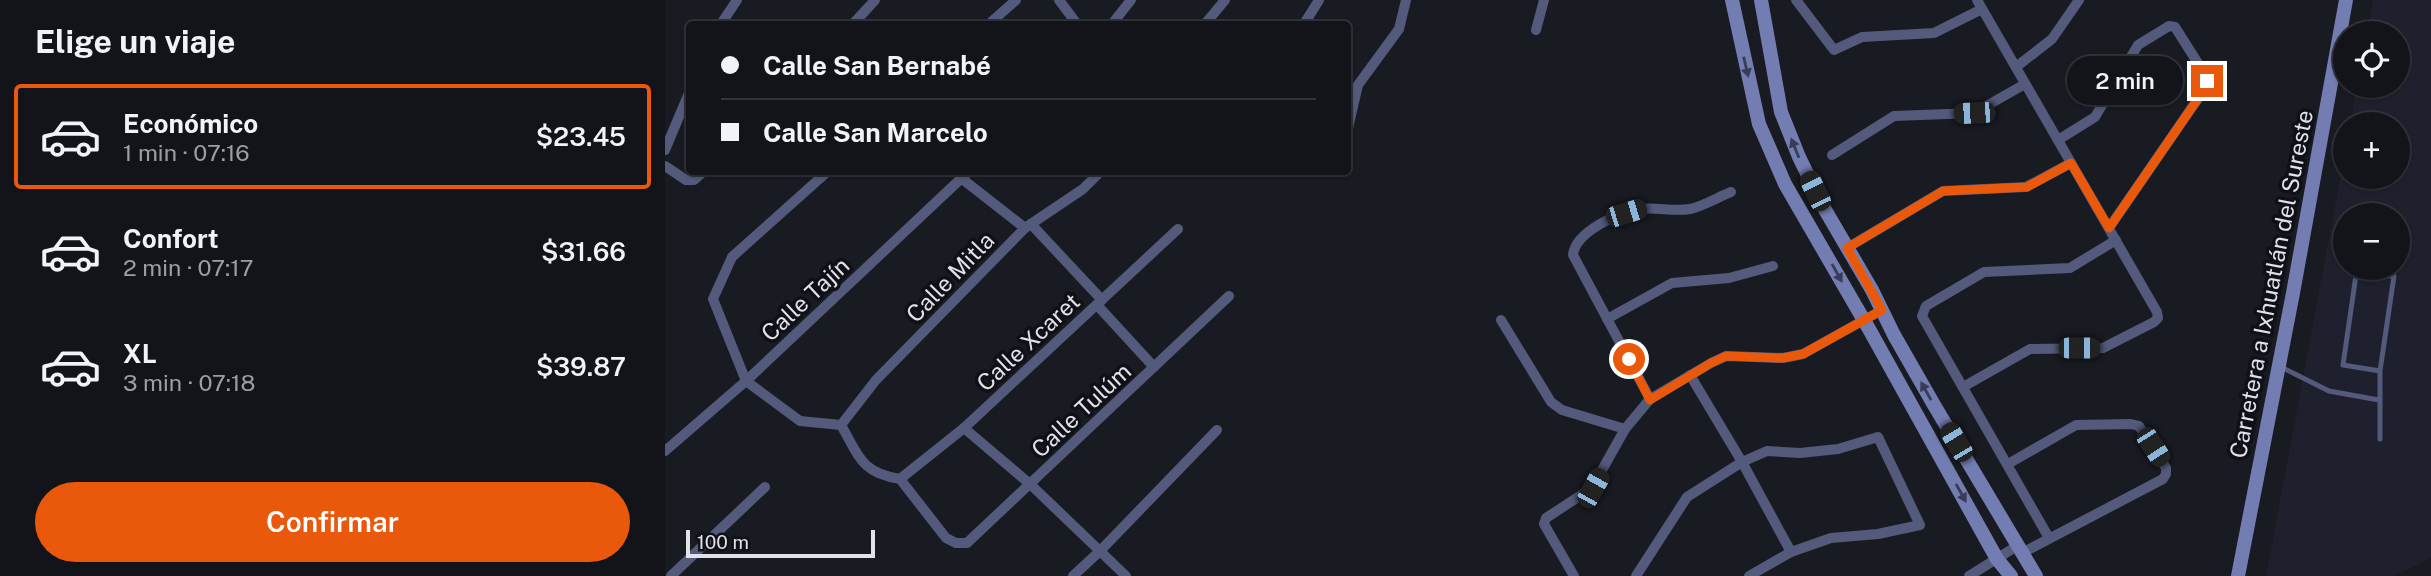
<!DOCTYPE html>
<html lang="es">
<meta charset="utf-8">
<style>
:root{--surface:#13141a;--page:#1c1d23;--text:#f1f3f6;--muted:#9d9ea2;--line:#323339;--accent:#ea580c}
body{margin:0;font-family:"Public Sans",sans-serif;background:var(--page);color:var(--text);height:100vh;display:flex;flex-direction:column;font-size:26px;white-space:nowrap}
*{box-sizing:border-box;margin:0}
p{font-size:23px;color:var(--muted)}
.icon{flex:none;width:38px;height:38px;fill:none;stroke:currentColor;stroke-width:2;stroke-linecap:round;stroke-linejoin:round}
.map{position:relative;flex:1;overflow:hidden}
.details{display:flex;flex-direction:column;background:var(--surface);width:665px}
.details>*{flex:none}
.banner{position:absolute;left:21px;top:21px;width:665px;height:154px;border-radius:7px;box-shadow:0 2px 5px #0004,0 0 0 2px var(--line);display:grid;align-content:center;height:154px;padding:0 35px;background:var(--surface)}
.fabs{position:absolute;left:1668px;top:21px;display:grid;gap:14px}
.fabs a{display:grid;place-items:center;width:77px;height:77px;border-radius:50%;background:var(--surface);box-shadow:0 2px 5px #0004,0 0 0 2px var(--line);font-size:35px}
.scale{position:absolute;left:21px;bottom:18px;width:189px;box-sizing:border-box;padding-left:7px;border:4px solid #e2e3e8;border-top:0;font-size:19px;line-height:24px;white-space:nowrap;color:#e2e3e8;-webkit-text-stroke:5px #101118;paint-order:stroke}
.end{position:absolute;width:32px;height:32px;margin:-16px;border:9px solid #ea580c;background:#fff;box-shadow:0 0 0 4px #fff}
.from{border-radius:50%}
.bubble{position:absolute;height:49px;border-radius:24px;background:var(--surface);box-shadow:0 2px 5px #0004,0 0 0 2px var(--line);font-size:23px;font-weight:600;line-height:49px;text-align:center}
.car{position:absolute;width:21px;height:42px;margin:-21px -10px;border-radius:9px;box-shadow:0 0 5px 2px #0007;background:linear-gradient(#222 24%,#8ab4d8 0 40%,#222 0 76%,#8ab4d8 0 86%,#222 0)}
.banner b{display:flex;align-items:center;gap:24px;height:66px;font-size:26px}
.banner b+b{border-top:2px solid var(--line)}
.banner i{width:18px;height:18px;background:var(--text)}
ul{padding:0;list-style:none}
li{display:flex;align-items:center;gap:21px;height:105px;margin:0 14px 10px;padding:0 21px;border:4px solid transparent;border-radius:7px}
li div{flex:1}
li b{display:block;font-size:26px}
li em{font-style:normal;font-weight:600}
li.on{border-color:var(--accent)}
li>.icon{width:63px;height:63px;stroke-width:1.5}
h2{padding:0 35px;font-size:32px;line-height:84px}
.action{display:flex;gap:14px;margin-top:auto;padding:14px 35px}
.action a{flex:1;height:80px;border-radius:42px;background:var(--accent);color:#fff;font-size:28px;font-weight:600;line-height:80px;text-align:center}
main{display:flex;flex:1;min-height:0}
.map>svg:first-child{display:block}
.built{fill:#1e202d;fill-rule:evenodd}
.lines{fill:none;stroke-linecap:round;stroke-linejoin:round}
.lane{stroke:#535a7b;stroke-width:5}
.street{stroke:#535a7b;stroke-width:10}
.secondary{stroke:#737db2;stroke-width:14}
.oneway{fill:#383c56}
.route{stroke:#ea580c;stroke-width:9}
.labels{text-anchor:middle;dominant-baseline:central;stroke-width:7;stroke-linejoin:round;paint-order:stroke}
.street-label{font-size:23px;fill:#e2e3e8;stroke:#101118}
</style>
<main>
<section class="details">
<h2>Elige un viaje</h2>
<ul>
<li class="on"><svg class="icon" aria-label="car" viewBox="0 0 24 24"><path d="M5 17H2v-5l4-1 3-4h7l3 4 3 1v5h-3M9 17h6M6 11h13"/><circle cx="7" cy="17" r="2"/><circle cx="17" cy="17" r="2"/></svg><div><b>Económico</b><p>1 min · 07:16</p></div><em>$23.45</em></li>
<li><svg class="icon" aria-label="car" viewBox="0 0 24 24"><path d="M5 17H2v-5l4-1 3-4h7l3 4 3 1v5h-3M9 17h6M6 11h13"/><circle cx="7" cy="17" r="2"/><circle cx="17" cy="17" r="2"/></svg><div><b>Confort</b><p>2 min · 07:17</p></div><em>$31.66</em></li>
<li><svg class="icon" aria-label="car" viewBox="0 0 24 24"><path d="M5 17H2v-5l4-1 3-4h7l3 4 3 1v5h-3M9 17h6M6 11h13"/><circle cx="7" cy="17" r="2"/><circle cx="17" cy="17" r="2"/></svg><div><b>XL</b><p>3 min · 07:18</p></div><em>$39.87</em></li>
</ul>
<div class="action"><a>Confirmar</a></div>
</section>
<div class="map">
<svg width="1766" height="576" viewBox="0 0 1766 576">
<rect width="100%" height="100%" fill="#191b22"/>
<path class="built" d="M1708,0H1766V558L1729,576H1601L1680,152V177H1732V124H1685L1692,86H1732V33H1702ZM1680,215H1732V268H1680Z"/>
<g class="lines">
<g class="lane">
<path d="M1616,367L1664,391L1714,400"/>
<path d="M1715,371L1678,365L1691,275L1729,276L1715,371V439"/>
</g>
<g class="street">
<path d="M394,0L412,24"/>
<path d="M1131,0L1169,50L1197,37L1269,33L1317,9"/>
<path d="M56,24L72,0"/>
<path d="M188,24L210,0"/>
<path d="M324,24L351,0"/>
<path d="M447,24L466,0"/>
<path d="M540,24L560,0"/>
<path d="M639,24L654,0"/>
<path d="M871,30L879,0"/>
<path d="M1351,67L1387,39L1414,0"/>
<path d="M682,132L693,85L734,29L741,0"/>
<path d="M1393,140L1430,117L1473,45L1504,26L1510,27L1541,76V87L1444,228"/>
<path d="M0,150L24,93"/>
<path d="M1167,155L1229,116L1309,113L1360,84"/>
<path d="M0,166L21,180H29L38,172"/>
<path d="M162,172L67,257L48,299L81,381L135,421L176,425"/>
<path d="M296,178L360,228"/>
<path d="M366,224L437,300"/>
<path d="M1182,248L1278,191L1361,187L1406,163"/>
<path d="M432,305L489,367"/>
<path d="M942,319L1007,283L1064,278L1108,266"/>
<path d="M836,320L886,402L897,410L960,429"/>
<path d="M1025,375L1077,462L1126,552"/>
<path d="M1298,387L1365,349L1438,348L1489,322L1493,318L1492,312L1312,0"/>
<path d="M985,399L908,255C910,232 955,211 976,209C992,207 1010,212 1025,209C1039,206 1053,197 1066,192"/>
<path d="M176,425C194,456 196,473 235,479L281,538L291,543H302L564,296"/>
<path d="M176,425L211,380L360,228L418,189L435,172"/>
<path d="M299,428L365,484L461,576"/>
<path d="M0,451L81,381L303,172"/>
<path d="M1343,464L1411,425L1466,424L1474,426L1501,468V474L1498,479L1357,553"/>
<path d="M235,479L299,428L513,229"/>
<path d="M1384,538L1257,316L1261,306L1319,272L1405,268L1451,240"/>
<path d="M6,576L100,487"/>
<path d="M408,576L435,551L552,430"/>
<path d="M909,576L879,524L881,518L927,488L960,429L985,399L1046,363L1061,356L1118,358L1138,354L1217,310"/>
<path d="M971,576L1022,497L1077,462L1102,451L1135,453L1173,449L1213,437L1255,525L1213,534L1166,538L1126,552L1084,576"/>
<path d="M1304,576L1352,546"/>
</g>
<g class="secondary">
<path d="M1067,0L1094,124L1120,184L1204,329L1332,559L1346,576"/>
<path d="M1096,0L1116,112L1134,157L1159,208L1207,290L1229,335L1269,405L1371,576"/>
<path d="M1573,576L1628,293L1681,0"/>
</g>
</g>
<defs><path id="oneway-solid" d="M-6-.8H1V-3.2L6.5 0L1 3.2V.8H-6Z" transform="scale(1.75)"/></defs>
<g class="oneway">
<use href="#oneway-solid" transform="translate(1081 67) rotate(77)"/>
<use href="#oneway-solid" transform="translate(1130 148) rotate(-112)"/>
<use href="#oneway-solid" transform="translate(1172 273) rotate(61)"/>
<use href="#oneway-solid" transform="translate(1261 391) rotate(-119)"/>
<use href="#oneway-solid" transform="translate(1296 493) rotate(61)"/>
</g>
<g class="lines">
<path class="route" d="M964,359L985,400L1046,363L1061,356L1118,358L1138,354L1217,310L1182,248L1278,191L1362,187L1406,163L1444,228L1541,87L1542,81"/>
</g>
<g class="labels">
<g class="street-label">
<text transform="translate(285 277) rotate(-46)">Calle Mitla</text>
<text transform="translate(1606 284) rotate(-79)">Carretera a Ixhuatlán del Sureste</text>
<text transform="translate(140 299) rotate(-43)">Calle Tajín</text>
<text transform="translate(363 342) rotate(-43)">Calle Xcaret</text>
<text transform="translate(416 410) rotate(-43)">Calle Tulúm</text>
</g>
</g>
</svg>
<div class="fabs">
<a><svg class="icon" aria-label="locate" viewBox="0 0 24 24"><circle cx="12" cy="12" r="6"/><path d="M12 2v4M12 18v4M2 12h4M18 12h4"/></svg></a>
<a>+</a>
<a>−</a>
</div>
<div class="scale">100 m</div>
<i class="end from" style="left:964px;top:359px"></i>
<i class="end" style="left:1542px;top:81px"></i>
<div class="bubble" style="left:1402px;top:56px;width:116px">2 min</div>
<i class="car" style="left:1309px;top:113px;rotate:268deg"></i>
<i class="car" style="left:1150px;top:191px;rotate:334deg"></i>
<i class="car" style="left:961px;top:213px;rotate:73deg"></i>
<i class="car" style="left:1414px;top:348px;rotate:90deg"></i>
<i class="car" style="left:1291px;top:442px;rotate:329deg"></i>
<i class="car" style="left:1488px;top:447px;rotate:147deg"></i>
<i class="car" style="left:928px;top:488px;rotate:29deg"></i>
<div class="banner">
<b><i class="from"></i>Calle San Bernabé</b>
<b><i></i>Calle San Marcelo</b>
</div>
</div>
</main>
